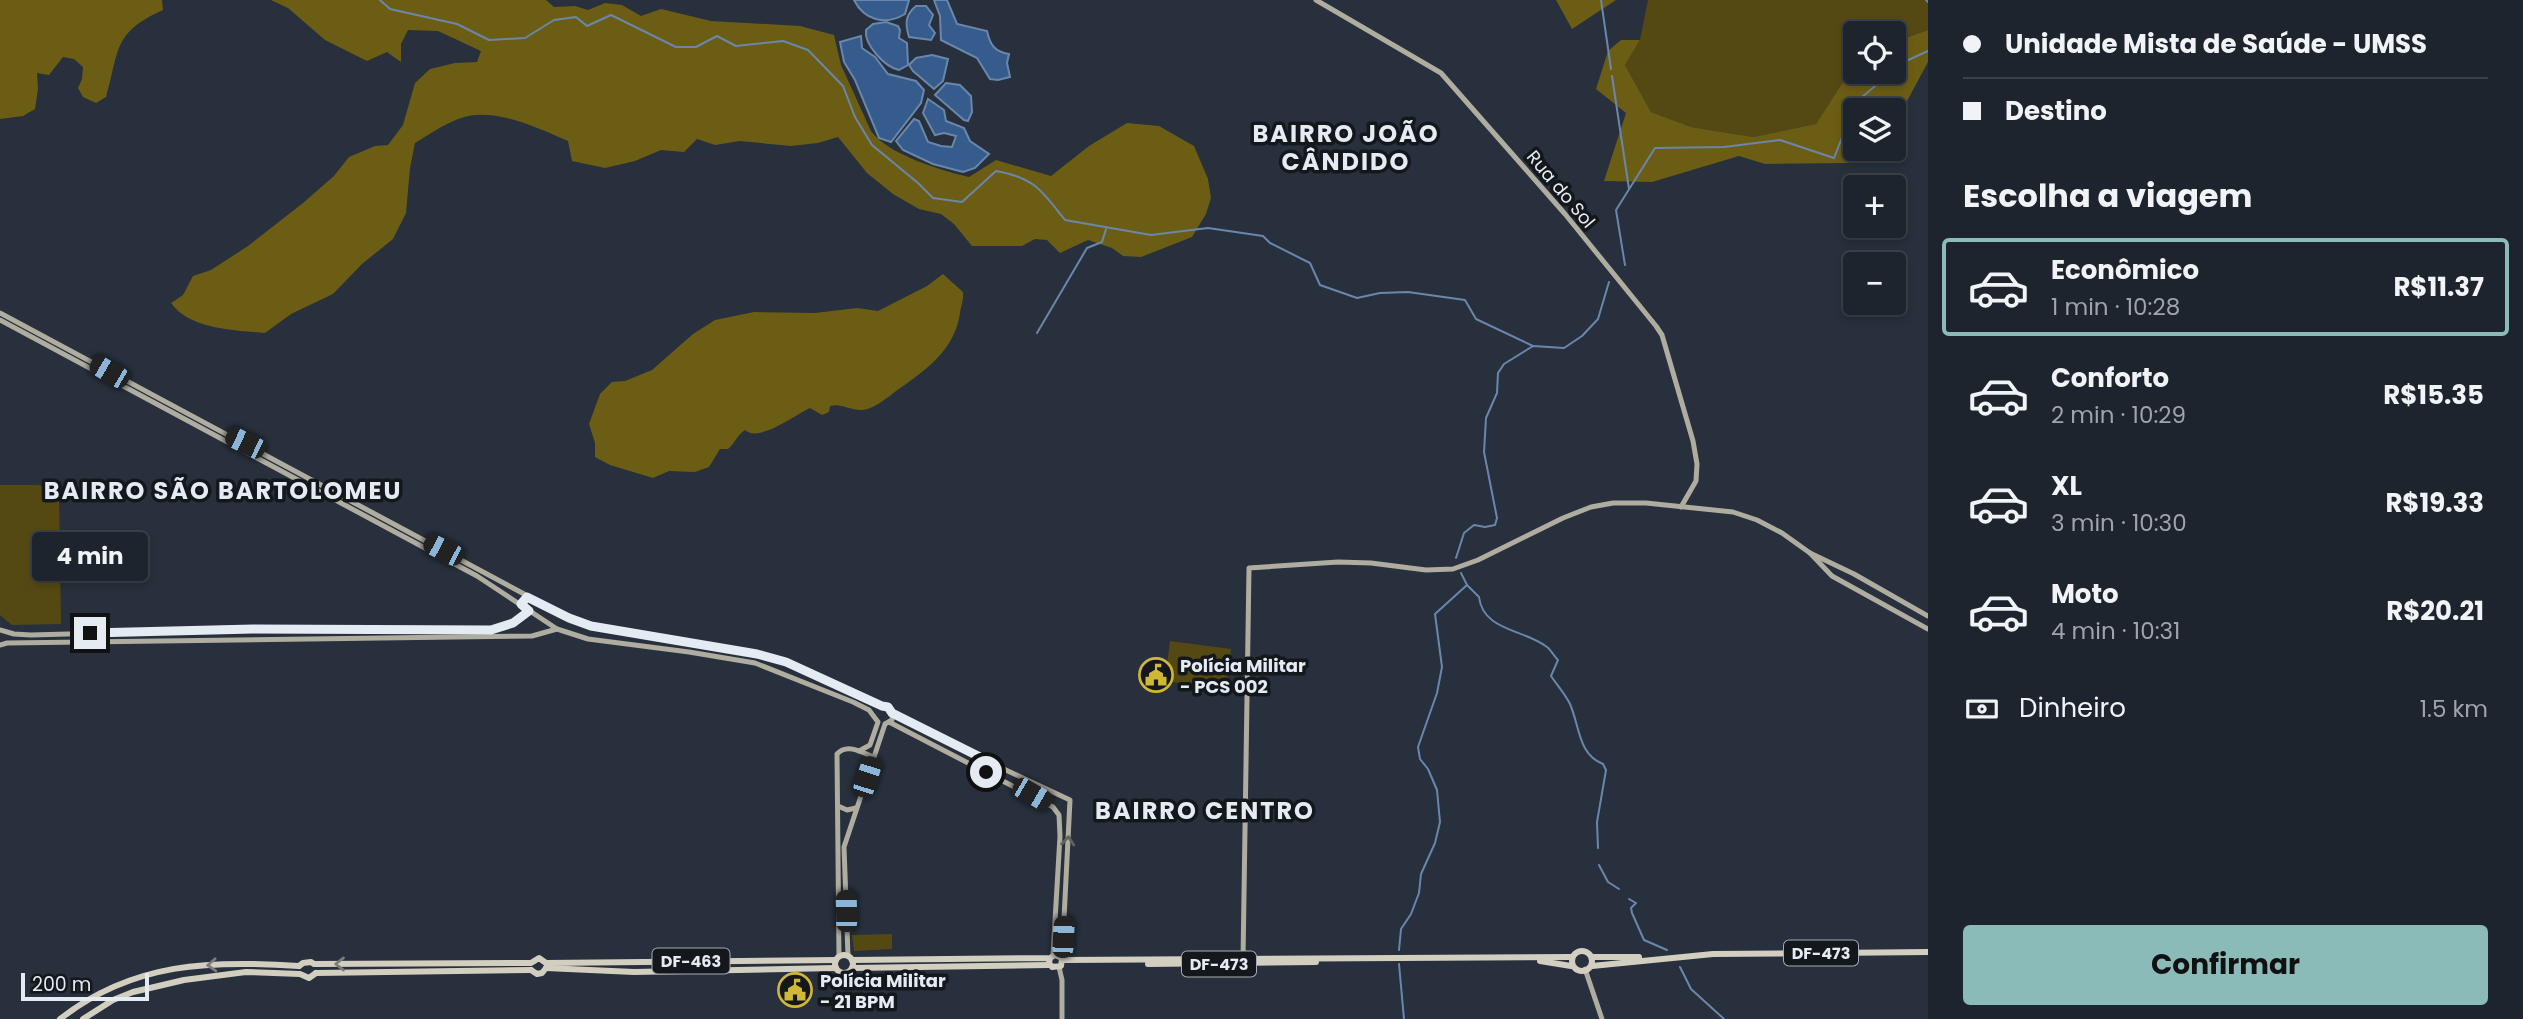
<!DOCTYPE html>
<html lang="pt">
<meta charset="utf-8">
<style>
:root{--surface:#1d242d;--page:#2a3039;--text:#f1f3f6;--muted:#a0a4aa;--line:#3b4149;--accent:#8bbbb9}
body{margin:0;font-family:Poppins,sans-serif;background:var(--page);color:var(--text);height:100vh;display:flex;flex-direction:column;font-size:26px;white-space:nowrap}
*{box-sizing:border-box;margin:0}
p{font-size:23px;color:var(--muted)}
.icon{flex:none;width:38px;height:38px;fill:none;stroke:currentColor;stroke-width:2;stroke-linecap:round;stroke-linejoin:round}
.map{position:relative;flex:1;overflow:hidden}
.details{display:flex;flex-direction:column;background:var(--surface);width:595px}
.details>*{flex:none}
.banner{display:grid;align-content:center;height:154px;padding:0 35px;background:var(--surface)}
.fabs{position:absolute;left:1843px;top:21px;display:grid;gap:14px}
.fabs a{display:grid;place-items:center;width:63px;height:63px;border-radius:7px;background:var(--surface);box-shadow:0 4px 10px #0003,0 0 0 2px var(--line);font-size:35px}
.scale{position:absolute;left:21px;bottom:18px;width:128px;box-sizing:border-box;padding-left:7px;border:4px solid #e5ebf3;border-top:0;font-size:19px;line-height:24px;white-space:nowrap;color:#e5ebf3;-webkit-text-stroke:5px #14181d;paint-order:stroke}
.end{position:absolute;width:32px;height:32px;margin:-16px;border:9px solid #e5ebf3;background:#111;box-shadow:0 0 0 4px #111}
.from{border-radius:50%}
.bubble{position:absolute;height:49px;border-radius:7px;background:var(--surface);box-shadow:0 4px 10px #0003,0 0 0 2px var(--line);font-size:23px;font-weight:700;line-height:49px;text-align:center}
.car{position:absolute;width:21px;height:42px;margin:-21px -10px;border-radius:9px;box-shadow:0 0 5px 2px #0007;background:linear-gradient(#222 24%,#8ab4d8 0 40%,#222 0 76%,#8ab4d8 0 86%,#222 0)}
.banner b{display:flex;align-items:center;gap:24px;height:66px;font-size:26px}
.banner b+b{border-top:2px solid var(--line)}
.banner i{width:18px;height:18px;background:var(--text)}
ul{padding:0;list-style:none}
li{display:flex;align-items:center;gap:21px;height:98px;margin:0 14px 10px;padding:0 21px;border:4px solid transparent;border-radius:7px}
li div{flex:1}
li b{display:block;font-size:26px}
li em{font-style:normal;font-weight:700}
li.selected{border-color:var(--accent)}
li>.icon{width:63px;height:63px;stroke-width:1.5}
h2{padding:0 35px;font-size:32px;line-height:84px}
.pay{display:flex;align-items:center;gap:18px;height:77px;padding:0 35px;font-size:26px}
.pay p{margin-inline-start:auto}
.action{display:flex;gap:14px;margin-top:auto;padding:14px 35px}
.action a{flex:1;height:80px;border-radius:7px;background:var(--accent);color:#111;font-size:28px;font-weight:700;line-height:80px;text-align:center}
main{display:flex;flex:1;min-height:0}
.map>svg:first-child{display:block}
.green{fill:#554913}
.forest{fill:#6c5d14}
.water{fill:#355c8c;stroke:#6a87ab;stroke-width:2}
.lines{fill:none;stroke-linecap:round;stroke-linejoin:round}
.stream{stroke:#6a87ab;stroke-width:2}
.secondary{stroke:#afaca0;stroke-width:5}
.primary{stroke:#d2cfc0;stroke-width:6}
.oneway{stroke:#62625e}
.oneway2{stroke:#7c7d77}
.route{stroke:#e5ebf3;stroke-width:9}
.labels{text-anchor:middle;dominant-baseline:central;stroke-width:7;stroke-linejoin:round;paint-order:stroke}
.shield{fill:#14181d;stroke:#a6acb3;stroke-width:2}
.shield-label{font-size:16px;font-weight:bold;fill:#e5ebf3}
.street-label{font-size:18px;fill:#e5ebf3;stroke:#14181d}
.poi-label{font-size:18px;font-weight:bold;fill:#e5ebf3;stroke:#14181d;text-anchor:start}
.district-label{font-size:24px;font-weight:bold;letter-spacing:2px;fill:#e5ebf3;stroke:#14181d}
</style>
<main>
<div class="map">
<svg width="1928" height="1019" viewBox="0 0 1928 1019">
<rect width="100%" height="100%" fill="#27303c"/>
<g class="green">
<path d="M1648,0H1928V30L1894,42V33H1855V69L1848,74L1816,124L1753,137L1691,127L1651,112L1625,65L1640,40Z"/>
<path d="M0,485H39L59,494L61,624L12,625L0,615Z"/>
<path d="M1170,641L1231,649L1226,689L1165,681Z"/>
<path d="M892,934V949L854,951L852,935Z"/>
</g>
<g class="forest">
<path d="M0,0H162L163,10C112,33 120,50 106,97L96,103L83,97L78,88L82,79L83,67L74,59L63,57L49,75L37,73L38,89L35,109L23,116L0,119Z"/>
<path d="M271,0H546L554,7L575,6L588,10L605,3L622,5L641,16L661,9L711,21L800,26L834,35L841,65L871,131C887,154 942,171 969,177L996,160L1051,176L1089,146L1127,123L1159,126L1194,146L1208,179L1211,198L1206,214L1192,237L1141,257L1123,256L1112,248L1088,240L1060,253L1047,240L1035,239L1022,246H972L954,224L941,214L919,209L893,194L867,173L838,137L818,143L791,146L740,141L715,145L697,139L684,152L661,150L635,161L605,168L572,161L568,141C538,128 491,105 458,119C443,125 428,135 415,143L410,168L406,213L393,239L362,264L333,294L291,314L265,333C236,330 190,330 171,303L183,295L193,276L211,270L248,246L303,203L334,176L349,157L375,146L388,145L403,125L415,83L430,69L455,63L477,62L481,51L438,31L408,30L401,44V62L387,52L367,61L325,40L288,8Z"/>
<path d="M1556,0H1616L1572,29Z"/>
<path d="M1928,30V62L1899,116L1894,117V110H1855V149H1859L1849,163L1765,164L1739,156L1652,182L1604,181L1626,113L1596,89L1608,51L1621,40H1640L1625,65L1651,112L1691,127L1753,137L1816,124L1848,74L1855,69V72H1894V42Z"/>
<path d="M943,274L963,292C964,300 961,305 960,313C955,350 925,371 896,391C887,398 875,408 863,410C851,411 841,403 830,406L829,412L822,415L810,408C795,415 758,443 745,430C737,435 735,443 728,449H720L709,467L695,472L669,471L653,478L610,465L595,457V443L589,424L600,394L612,382L625,381L652,370L693,334L715,320L754,312L815,313L857,308L878,311L927,286Z"/>
</g>
<g class="water">
<path d="M854,0H909L905,14C885,26 864,20 854,0Z"/>
<path d="M934,0H947L957,24L987,31C990,45 995,52 1009,54L1007,63L1010,77L998,80L990,79L977,58L941,40L940,16Z"/>
<path d="M916,6H926L933,15L929,25L935,33L931,40L909,37C905,24 905,15 916,6Z"/>
<path d="M886,22L898,26L900,30L899,38L907,43L908,65L899,70C885,67 864,45 866,30L873,24Z"/>
<path d="M861,36L862,48L875,57L888,74L916,81L924,90L921,103L891,142L879,138L855,80L844,62L840,42Z"/>
<path d="M932,55L948,59L943,81L934,89L913,71L909,65L916,58Z"/>
<path d="M946,83L960,85L971,96L972,112L968,121L964,120L935,95Z"/>
<path d="M928,99L944,110L946,121L964,128L970,141L989,154L975,168L963,172L933,164L903,150L896,141L914,119L919,121L928,142L941,146L952,147L956,136L944,133L935,135L923,113Z"/>
</g>
<g class="lines">
<g class="stream">
<path d="M380,0L390,9L457,24L489,40L525,38L554,20L576,17L587,26L611,15L676,47H696L717,36L736,46L783,41L808,50L843,86L855,117L872,145L918,183L933,198L962,202L996,171C1035,178 1041,190 1065,220L1151,235L1208,228L1263,236L1270,243L1310,263L1320,285L1357,298L1380,293L1408,292L1465,300L1476,319L1533,346"/>
<path d="M1601,0L1611,69"/>
<path d="M1926,0L1928,2"/>
<path d="M1894,71L1904,62L1928,51"/>
<path d="M1612,76L1629,189"/>
<path d="M1625,265L1616,210L1655,148L1724,147L1780,140L1834,158L1856,102L1892,72"/>
<path d="M1037,333L1087,248L1102,242L1106,229"/>
<path d="M1456,558L1464,533L1474,525L1485,527L1495,525L1497,518L1484,452L1486,418L1497,393L1498,373L1504,364L1533,346L1564,348L1582,336L1598,319L1609,282"/>
<path d="M1461,573L1467,585L1479,597C1483,631 1524,629 1547,647C1551,650 1554,656 1558,660L1551,676C1557,685 1565,694 1570,704C1580,727 1578,754 1603,764L1606,770L1597,822L1598,848"/>
<path d="M1599,865L1608,882L1619,889"/>
<path d="M1629,899L1636,903L1631,908L1632,913L1644,940L1667,950"/>
<path d="M1399,950L1401,929L1411,914L1419,893L1421,874L1435,843L1440,822L1437,790L1428,769L1420,759L1418,747L1437,693L1442,667L1435,614L1467,585"/>
<path d="M1399,964L1404,1019"/>
<path d="M1680,967L1691,989L1724,1019"/>
</g>
<g class="secondary">
<path d="M1316,0L1441,73L1565,214L1656,326L1662,335L1693,441L1697,464L1696,481L1681,507"/>
<path d="M0,313L569,618L591,626L622,632L709,645L786,662L890,708L893,713L892,720L885,724L844,847L848,956"/>
<path d="M0,320L477,576L557,629L588,639L689,652L755,663L853,702L869,710L878,722L870,745L859,751"/>
<path d="M1810,553L1832,576L1928,629"/>
<path d="M0,630L14,634L31,635L253,629L491,630L513,623L529,611"/>
<path d="M0,645L7,643L532,636L557,629"/>
<path d="M893,713L959,748L1070,800L1062,958"/>
<path d="M889,722L1053,807L1059,815L1060,836L1053,955"/>
<path d="M838,806L847,810L856,808"/>
<path d="M839,956L837,754C847,743 862,752 873,757"/>
<path d="M1243,960L1249,568L1338,562L1371,563L1426,570L1453,569L1478,560L1563,518L1591,507L1613,503H1646L1733,512L1757,520L1782,533L1810,553L1854,574L1928,616"/>
<path d="M1059,967L1062,980V1019"/>
<path d="M1585,969L1602,1019"/>
</g>
<g class="primary">
<circle cx="1582" cy="961" r="10"/>
<circle cx="844" cy="964" r="9"/>
<path d="M1592,957H1639"/>
<path d="M852,960L1050,958L1055,955L1062,958L1061,966L1052,967L1049,963L1050,958"/>
<path d="M1062,960L1572,957"/>
<path d="M1540,961L1571,966"/>
<path d="M1148,964L1316,962"/>
<path d="M299,966L303,963L311,962L314,964L531,963L539,958L546,963L836,960"/>
<path d="M1592,966L1713,954L1928,952"/>
<path d="M546,968L634,972L836,968"/>
<path d="M852,968L1049,965"/>
<path d="M531,970L537,974L542,973L546,968"/>
<path d="M316,973L531,970"/>
<path d="M60,1019C133,962 211,960 299,966"/>
<path d="M83,1019L113,1000L133,992L184,980L246,972L300,974L309,978L316,973"/>
</g>
</g>
<defs><path id="oneway-chevron" d="M-2-3.5L2.5 0L-2 3.5" fill="none" stroke-width="1.6" stroke-linecap="round" stroke-linejoin="round" transform="scale(1.75)"/></defs>
<use class="oneway" href="#oneway-chevron" transform="translate(1068 841) rotate(-85)"/>
<g class="oneway2">
<use href="#oneway-chevron" transform="translate(340 964) rotate(180)"/>
<use href="#oneway-chevron" transform="translate(212 965) rotate(177)"/>
</g>
<g class="lines">
<path class="route" d="M90,633L253,629L491,630L513,623L529,611L521,604L527,597L569,618L591,626L757,654L786,662L882,706L888,707L892,713L996,765L992,771L986,772"/>
</g>
<defs>
<g id="civic-ring" transform="scale(1.75)"><circle r="9.5" fill="#14181d" stroke="#d1b736" stroke-width="1.5"/><path d="M-.6-6.5H3V-4.5H.6V-3L4-1V1h2V6H-6V1h2V-1L-.6-3ZM-1.2 2.5V6h2.4V2.5Z" fill="#d1b736"/></g>
</defs>
<g fill-rule="evenodd">
<use href="#civic-ring" x="1156" y="675"/>
<use href="#civic-ring" x="795" y="990"/>
</g>
<g class="labels">
<g class="shield">
<rect x="1784" y="940.5" width="74" height="25" rx="5"/>
<rect x="652.5" y="948.5" width="77" height="25" rx="5"/>
<rect x="1182" y="951.5" width="74" height="25" rx="5"/>
</g>
<g class="shield-label">
<text x="1821" y="953">DF-473</text>
<text x="691" y="961">DF-463</text>
<text x="1219" y="964">DF-473</text>
</g>
<g class="street-label">
<text transform="translate(1561 189) rotate(50)">Rua do Sol</text>
</g>
<g class="poi-label">
<text x="1180" y="665">Polícia Militar<tspan x="1180" dy="21">- PCS 002</tspan></text>
<text x="820" y="980">Polícia Militar<tspan x="820" dy="21">- 21 BPM</tspan></text>
</g>
<g class="district-label">
<text x="1346" y="133">BAIRRO JOÃO<tspan x="1346" dy="28">CÂNDIDO</tspan></text>
<text x="223" y="490">BAIRRO SÃO BARTOLOMEU</text>
<text x="1205" y="810">BAIRRO CENTRO</text>
</g>
</g>
</svg>
<div class="fabs">
<a><svg class="icon" aria-label="locate" viewBox="0 0 24 24"><circle cx="12" cy="12" r="6"/><path d="M12 2v4M12 18v4M2 12h4M18 12h4"/></svg></a>
<a><svg class="icon" aria-label="layers" viewBox="0 0 24 24"><path d="M12 4l9 5-9 5-9-5zM3 14l9 5 9-5"/></svg></a>
<a>+</a>
<a>−</a>
</div>
<div class="scale">200 m</div>
<i class="end from" style="left:986px;top:772px"></i>
<i class="end" style="left:90px;top:633px"></i>
<div class="bubble" style="left:32px;top:532px;width:116px">4 min</div>
<i class="car" style="left:109px;top:372px;rotate:300deg"></i>
<i class="car" style="left:245px;top:443px;rotate:296deg"></i>
<i class="car" style="left:443px;top:550px;rotate:297deg"></i>
<i class="car" style="left:867px;top:777px;rotate:18deg"></i>
<i class="car" style="left:1032px;top:794px;rotate:120deg"></i>
<i class="car" style="left:846px;top:911px;rotate:359deg"></i>
<i class="car" style="left:1063px;top:937px;rotate:3deg"></i>
</div>
<section class="details">
<div class="banner">
<b><i class="from"></i>Unidade Mista de Saúde - UMSS</b>
<b><i></i>Destino</b>
</div>
<h2>Escolha a viagem</h2>
<ul>
<li class="selected"><svg class="icon" aria-label="car" viewBox="0 0 24 24"><path d="M5 17H2v-5l4-1 3-4h7l3 4 3 1v5h-3M9 17h6M6 11h13"/><circle cx="7" cy="17" r="2"/><circle cx="17" cy="17" r="2"/></svg><div><b>Econômico</b><p>1 min · 10:28</p></div><em>R$11.37</em></li>
<li><svg class="icon" aria-label="car" viewBox="0 0 24 24"><path d="M5 17H2v-5l4-1 3-4h7l3 4 3 1v5h-3M9 17h6M6 11h13"/><circle cx="7" cy="17" r="2"/><circle cx="17" cy="17" r="2"/></svg><div><b>Conforto</b><p>2 min · 10:29</p></div><em>R$15.35</em></li>
<li><svg class="icon" aria-label="car" viewBox="0 0 24 24"><path d="M5 17H2v-5l4-1 3-4h7l3 4 3 1v5h-3M9 17h6M6 11h13"/><circle cx="7" cy="17" r="2"/><circle cx="17" cy="17" r="2"/></svg><div><b>XL</b><p>3 min · 10:30</p></div><em>R$19.33</em></li>
<li><svg class="icon" aria-label="car" viewBox="0 0 24 24"><path d="M5 17H2v-5l4-1 3-4h7l3 4 3 1v5h-3M9 17h6M6 11h13"/><circle cx="7" cy="17" r="2"/><circle cx="17" cy="17" r="2"/></svg><div><b>Moto</b><p>4 min · 10:31</p></div><em>R$20.21</em></li>
</ul>
<div class="pay"><svg class="icon" aria-label="cash" viewBox="0 0 24 24"><path d="M3 7h18v10H3z"/><circle cx="12" cy="12" r="2"/></svg>Dinheiro<p>1.5 km</p></div>
<div class="action"><a>Confirmar</a></div>
</section>
</main>
